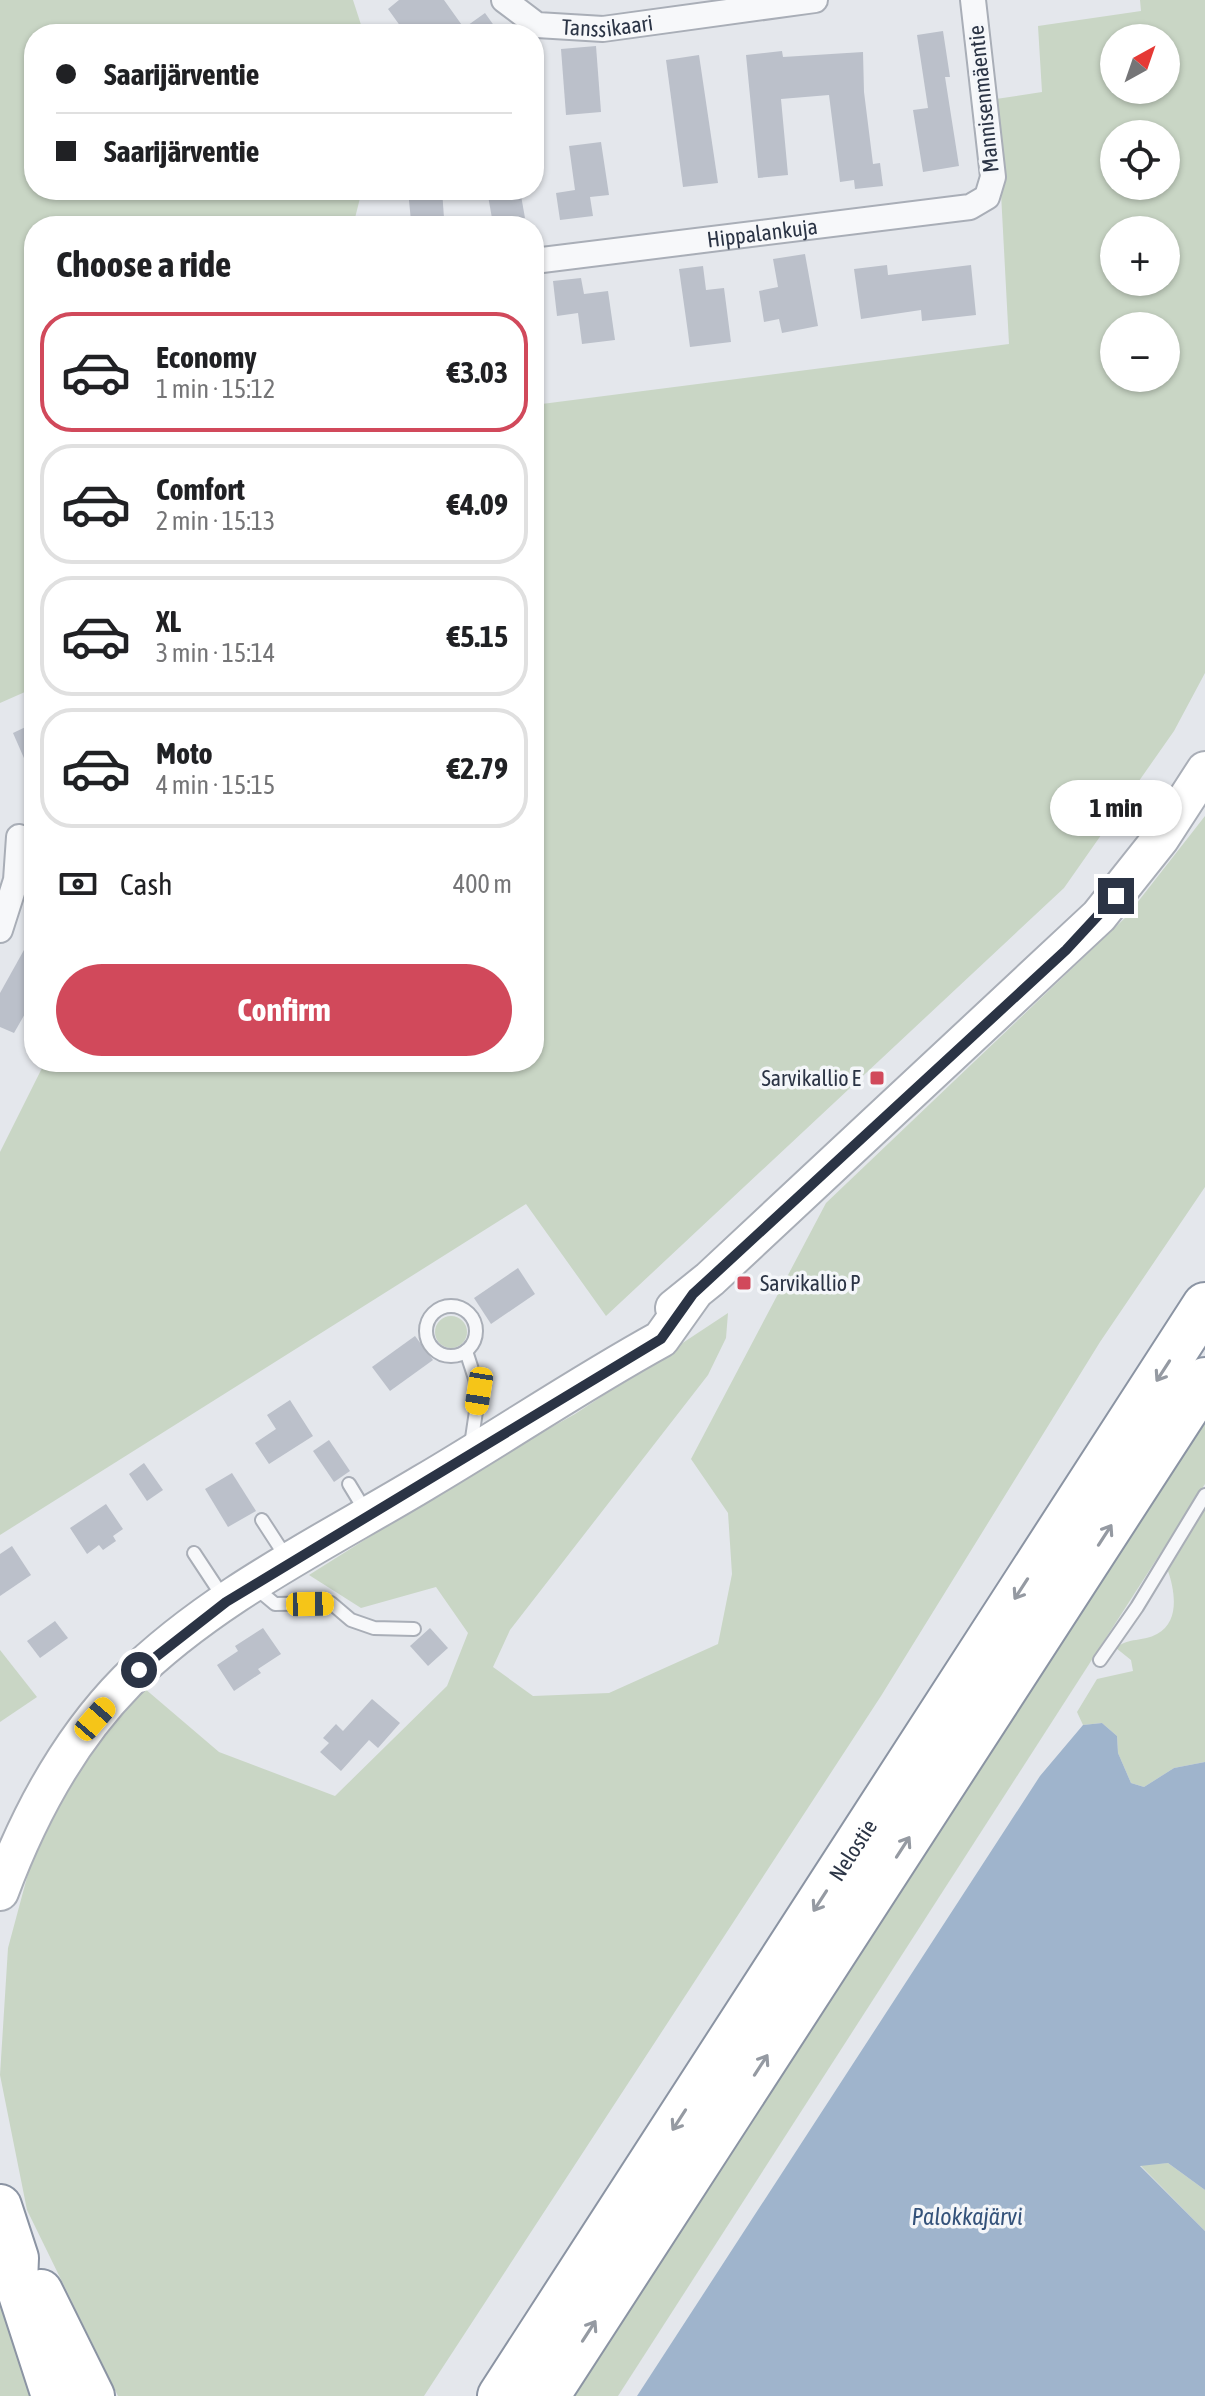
<!DOCTYPE html>
<meta charset="utf-8">
<style>
:root{--surface:#fff;--page:#f2f2f2;--text:#202124;--muted:#757577;--line:#e0e0e0;--accent:#d1495b}
body{margin:0;font-family:"Asap Condensed",sans-serif;background:var(--page);color:var(--text);height:100vh;display:flex;flex-direction:column;font-size:30px;white-space:nowrap}
*{box-sizing:border-box;margin:0}
p{font-size:26px;color:var(--muted)}
.icon{flex:none;width:44px;height:44px;fill:none;stroke:currentColor;stroke-width:2;stroke-linecap:round;stroke-linejoin:round}
.map{position:relative;flex:1;overflow:hidden}
.sheet{position:absolute;left:24px;top:216px;width:520px;height:856px;display:flex;flex-direction:column;background:var(--surface);border-radius:32px;box-shadow:0 2px 6px #0004}
.sheet>*{flex:none}
.hud{position:absolute;left:24px;top:24px;width:520px;height:176px;border-radius:32px;box-shadow:0 2px 6px #0004;display:grid;align-content:center;height:176px;padding:0 32px;background:var(--surface)}
.needle{width:52px;rotate:40deg}
.buttons{position:absolute;left:1100px;top:24px;display:grid;gap:16px}
.buttons a{display:grid;place-items:center;width:80px;height:80px;border-radius:50%;background:var(--surface);box-shadow:0 2px 6px #0004;font-size:40px}
.end{position:absolute;width:36px;height:36px;margin:-18px;border:10px solid #2b3445;background:#fff;box-shadow:0 0 0 4px #fff}
.from{border-radius:50%}
.bubble{position:absolute;height:56px;border-radius:28px;background:var(--surface);box-shadow:0 2px 6px #0004;font-size:26px;font-weight:700;line-height:56px;text-align:center}
.car{position:absolute;width:24px;height:48px;margin:-24px -12px;border-radius:10px;box-shadow:0 0 6px 2px #0007;background:linear-gradient(#f5c518 24%,#345 0 40%,#f5c518 0 76%,#345 0 86%,#f5c518 0)}
.hud b{display:flex;align-items:center;gap:28px;height:76px;font-size:30px}
.hud b+b{border-top:2px solid var(--line)}
.hud i{width:20px;height:20px;background:var(--text)}
ul{padding:0;list-style:none}
li{display:flex;align-items:center;gap:24px;height:120px;margin:0 16px 12px;padding:0 16px;border:4px solid var(--line);border-radius:32px}
li div{flex:1}
li b{display:block;font-size:30px}
li em{font-style:normal;font-weight:700}
li.on{border-color:var(--accent)}
li>.icon{width:72px;height:72px;stroke-width:1.5}
h2{padding:0 32px;font-size:36px;line-height:96px}
.pay{display:flex;align-items:center;gap:20px;height:88px;padding:0 32px;font-size:30px}
.pay p{margin-inline-start:auto}
.action{display:flex;gap:16px;margin-top:auto;padding:16px 32px}
.action a{flex:1;height:92px;border-radius:48px;background:var(--accent);color:#fff;font-size:32px;font-weight:700;line-height:92px;text-align:center}
.map>svg:first-child{display:block}
.green{fill:#c9d6c5;fill-rule:evenodd}
.water{fill:#9fb4cc}
.building{fill:#bbc0ca}
.lines{fill:none;stroke-linecap:round;stroke-linejoin:round}
.service-casing{stroke:#a9aeb7;stroke-width:16}
.minor-casing{stroke:#a9aeb7;stroke-width:28}
.secondary-casing{stroke:#a9aeb7;stroke-width:40}
.trunk-casing{stroke:#8b94a3;stroke-width:46}
.motorway-casing{stroke:#8b94a3;stroke-width:48}
.service{stroke:#f7f8fa;stroke-width:12}
.minor{stroke:#f7f8fa;stroke-width:24}
.secondary{stroke:#fff;stroke-width:36}
.trunk{stroke:#fff;stroke-width:42}
.motorway{stroke:#fff;stroke-width:44}
.oneway{stroke:#959aa2}
.route{stroke:#2b3445;stroke-width:10}
.poi-dot{fill:#d1495b;stroke:#f4f6f9;stroke-width:3}
.labels{text-anchor:middle;dominant-baseline:central;stroke-width:7;stroke-linejoin:round;paint-order:stroke}
.street-label{font-size:22px;fill:#2b3445;stroke:#f4f6f9}
.poi-label{font-size:22px;fill:#2b3445;stroke:#f4f6f9;text-anchor:end}
.water-label{font-size:24px;font-style:italic;fill:#34527a;stroke:#f4f6f9}
</style>
<div class="map">
<svg width="1205" height="2396" viewBox="0 0 1205 2396">
<rect width="100%" height="100%" fill="#e4e7ec"/>
<g class="green">
<path d="M0,0H353L364,34H34V190H362L353,226H34V688L0,703Z"/>
<path d="M1140,0H1205V673L1174,731L1064,888L606,1316L526,1204L0,1535V1152L45,1062H534V405L1009,344L996,99L1042,92L1038,26L1141,11ZM1114,38H1166V90H1114ZM1114,134H1166V186H1114ZM1114,230H1166V282H1114ZM1114,326H1166V378H1114Z"/>
<path d="M1205,816V1187L1100,1342L881,1696L424,2396H118L27,2210L0,2075L8,1948L33,1855L50,1815L86,1753L144,1688L219,1752L335,1796L447,1686L468,1633L436,1587L361,1608L309,1575L480,1467L575,1414L728,1313L726,1338L708,1375L510,1630L493,1667L533,1696L609,1693L718,1644L732,1574L728,1513L691,1459L826,1203L1126,917Z"/>
<circle cx="451" cy="1332" r="16"/>
<path d="M1205,1417V1484L618,2396H572Z"/>
<path d="M1205,1508V1762L1174,1768L1144,1787L1131,1783L1118,1753L1117,1736L1102,1723L1083,1725L1077,1712L1097,1679L1133,1671L1131,1660L1116,1648C1129,1637 1143,1642 1157,1634C1180,1622 1175,1591 1168,1571Z"/>
<path d="M0,1650L37,1697L0,1722Z"/>
<path d="M1168,2163L1205,2190V2231L1140,2165Z"/>
<path d="M0,2293L32,2396H0Z"/>
</g>
<path class="water" d="M1102,1723L1117,1736L1118,1753L1131,1783L1144,1787L1174,1768L1205,1762V2190L1168,2163L1140,2166L1205,2231V2396H637L1040,1776L1083,1725Z"/>
<g class="building">
<path d="M399,0H444L464,28L485,13L500,34H406L388,9Z"/>
<path d="M943,31L950,77H945L959,166L923,172L913,110L928,108L917,35Z"/>
<path d="M596,46L601,112L566,115L561,49Z"/>
<path d="M782,51L783,57L863,52L864,92L873,164L880,163L883,186L855,189L854,180L840,182L829,95L781,99L788,175L758,178L746,55Z"/>
<path d="M699,55L718,183L683,187L666,60Z"/>
<path d="M601,142L609,195L590,197L593,216L560,220L556,193L575,190L569,146Z"/>
<path d="M408,190H442L444,218L411,221Z"/>
<path d="M487,190H520L525,218L493,224Z"/>
<path d="M805,254L818,326L782,333L779,319L764,322L759,291L778,287L773,259Z"/>
<path d="M887,265L888,275L971,265L976,315L922,321L921,310L861,319L854,269Z"/>
<path d="M703,266L706,290L724,288L731,342L690,347L679,269Z"/>
<path d="M581,278L584,294L608,291L615,340L582,344L578,313L557,316L553,281Z"/>
<path d="M34,723V781L13,733Z"/>
<path d="M34,932V998L14,1033L0,1027V993Z"/>
<path d="M518,1268L535,1294L491,1324L474,1298Z"/>
<path d="M415,1336L433,1360L390,1391L372,1367Z"/>
<path d="M290,1400L313,1436L269,1464L255,1443L276,1429L267,1415Z"/>
<path d="M329,1440L350,1471L334,1482L313,1451Z"/>
<path d="M144,1463L163,1490L147,1501L129,1474Z"/>
<path d="M232,1473L256,1511L228,1527L205,1489Z"/>
<path d="M106,1504L123,1529L113,1536L116,1541L103,1550L99,1545L87,1554L70,1528Z"/>
<path d="M12,1546L31,1575L0,1596V1554Z"/>
<path d="M55,1621L68,1638L40,1658L27,1641Z"/>
<path d="M263,1628L281,1654L258,1669L261,1673L234,1691L217,1665L238,1651L235,1646Z"/>
<path d="M430,1628L448,1648L428,1666L410,1646Z"/>
<path d="M372,1699L400,1723L378,1748L369,1740L341,1771L320,1752L329,1743L323,1738L336,1724L343,1731Z"/>
</g>
<g class="lines">
<g class="service-casing">
<g id="service">
<circle cx="451" cy="1331" r="25"/>
<path d="M466,1351L479,1391L471,1445"/>
<path d="M349,1484L366,1512"/>
<path d="M262,1520L286,1557"/>
<path d="M194,1553L223,1597"/>
<path d="M256,1588L275,1604L331,1603L351,1620L374,1628L414,1629"/>
<path d="M1100,1660L1137,1607L1205,1495"/>
</g>
</g>
<g class="minor-casing">
<g id="minor">
<path id="s1" d="M504,0L537,25L603,29L815,0"/>
<path id="s2" d="M534,261L970,207L987,197L993,177L973,0"/>
<path d="M0,930L16,880L19,837"/>
</g>
</g>
<g class="secondary-casing">
<g id="secondary">
<path d="M674,1308L710,1279L1099,916L1161,838L1205,770"/>
<path d="M0,1892C29,1814 68,1741 127,1681C210,1598 323,1543 423,1483C503,1436 579,1384 661,1339L693,1294"/>
</g>
</g>
<g class="trunk-casing">
<g id="trunk">
<path d="M0,2206L17,2258L16,2282L53,2396"/>
<path d="M41,2291L93,2396"/>
</g>
</g>
<g class="motorway-casing">
<g id="motorway">
<path id="s3" d="M500,2396L1205,1305"/>
<path d="M547,2396L1205,1380"/>
</g>
</g>
<use href="#service" class="service"/>
<use href="#minor" class="minor"/>
<use href="#secondary" class="secondary"/>
<use href="#trunk" class="trunk"/>
<use href="#motorway" class="motorway"/>
</g>
<defs><path id="oneway-shaft" d="M-6 0H5M1.5-3L5.5 0L1.5 3" fill="none" stroke-width="1.6" stroke-linecap="round" stroke-linejoin="round" transform="scale(2)"/></defs>
<g class="oneway">
<use href="#oneway-shaft" transform="translate(1163 1371) rotate(123)"/>
<use href="#oneway-shaft" transform="translate(1105 1535) rotate(-57)"/>
<use href="#oneway-shaft" transform="translate(1021 1589) rotate(123)"/>
<use href="#oneway-shaft" transform="translate(903 1847) rotate(-57)"/>
<use href="#oneway-shaft" transform="translate(820 1901) rotate(123)"/>
<use href="#oneway-shaft" transform="translate(761 2065) rotate(-57)"/>
<use href="#oneway-shaft" transform="translate(679 2120) rotate(123)"/>
<use href="#oneway-shaft" transform="translate(589 2331) rotate(-57)"/>
</g>
<g class="lines">
<path class="route" d="M139,1670L226,1602L661,1339L693,1294L1066,950L1116,896"/>
</g>
<g class="poi-dot">
<rect x="869" y="1070" width="16" height="16" rx="4"/>
<rect x="736" y="1275" width="16" height="16" rx="4"/>
</g>
<g class="labels">
<g class="street-label">
<text stroke="none"><textPath href="#s1" startOffset="112">Tanssikaari</textPath></text>
<text transform="translate(983 99) rotate(-96)">Mannisenmäentie</text>
<text stroke="none"><textPath href="#s2" startOffset="230">Hippalankuja</textPath></text>
<text stroke="none"><textPath href="#s3" startOffset="650">Nelostie</textPath></text>
</g>
<g class="poi-label">
<text x="861" y="1078">Sarvikallio E</text>
<text x="760" y="1283" text-anchor="start">Sarvikallio P</text>
</g>
<g class="water-label">
<text x="967" y="2216">Palokkajärvi</text>
</g>
</g>
</svg>
<div class="buttons">
<a><svg class="needle" viewBox="-14 -14 28 28"><path d="M0-13l5 13h-10z" fill="#e53935"/><path d="M0 13l5-13h-10z" fill="#757577"/></svg></a>
<a><svg class="icon" aria-label="locate" viewBox="0 0 24 24"><circle cx="12" cy="12" r="6"/><path d="M12 2v4M12 18v4M2 12h4M18 12h4"/></svg></a>
<a>+</a>
<a>−</a>
</div>
<i class="end from" style="left:139px;top:1670px"></i>
<i class="end" style="left:1116px;top:896px"></i>
<div class="bubble" style="left:1050px;top:780px;width:132px">1 min</div>
<i class="car" style="left:479px;top:1391px;rotate:189deg"></i>
<i class="car" style="left:310px;top:1604px;rotate:89deg"></i>
<i class="car" style="left:95px;top:1719px;rotate:41deg"></i>
<div class="hud">
<b><i class="from"></i>Saarijärventie</b>
<b><i></i>Saarijärventie</b>
</div>
<section class="sheet">
<h2>Choose a ride</h2>
<ul>
<li class="on"><svg class="icon" aria-label="car" viewBox="0 0 24 24"><path d="M5 17H2v-5l4-1 3-4h7l3 4 3 1v5h-3M9 17h6M6 11h13"/><circle cx="7" cy="17" r="2"/><circle cx="17" cy="17" r="2"/></svg><div><b>Economy</b><p>1 min · 15:12</p></div><em>€3.03</em></li>
<li><svg class="icon" aria-label="car" viewBox="0 0 24 24"><path d="M5 17H2v-5l4-1 3-4h7l3 4 3 1v5h-3M9 17h6M6 11h13"/><circle cx="7" cy="17" r="2"/><circle cx="17" cy="17" r="2"/></svg><div><b>Comfort</b><p>2 min · 15:13</p></div><em>€4.09</em></li>
<li><svg class="icon" aria-label="car" viewBox="0 0 24 24"><path d="M5 17H2v-5l4-1 3-4h7l3 4 3 1v5h-3M9 17h6M6 11h13"/><circle cx="7" cy="17" r="2"/><circle cx="17" cy="17" r="2"/></svg><div><b>XL</b><p>3 min · 15:14</p></div><em>€5.15</em></li>
<li><svg class="icon" aria-label="car" viewBox="0 0 24 24"><path d="M5 17H2v-5l4-1 3-4h7l3 4 3 1v5h-3M9 17h6M6 11h13"/><circle cx="7" cy="17" r="2"/><circle cx="17" cy="17" r="2"/></svg><div><b>Moto</b><p>4 min · 15:15</p></div><em>€2.79</em></li>
</ul>
<div class="pay"><svg class="icon" aria-label="cash" viewBox="0 0 24 24"><path d="M3 7h18v10H3z"/><circle cx="12" cy="12" r="2"/></svg>Cash<p>400 m</p></div>
<div class="action"><a>Confirm</a></div>
</section>
</div>
